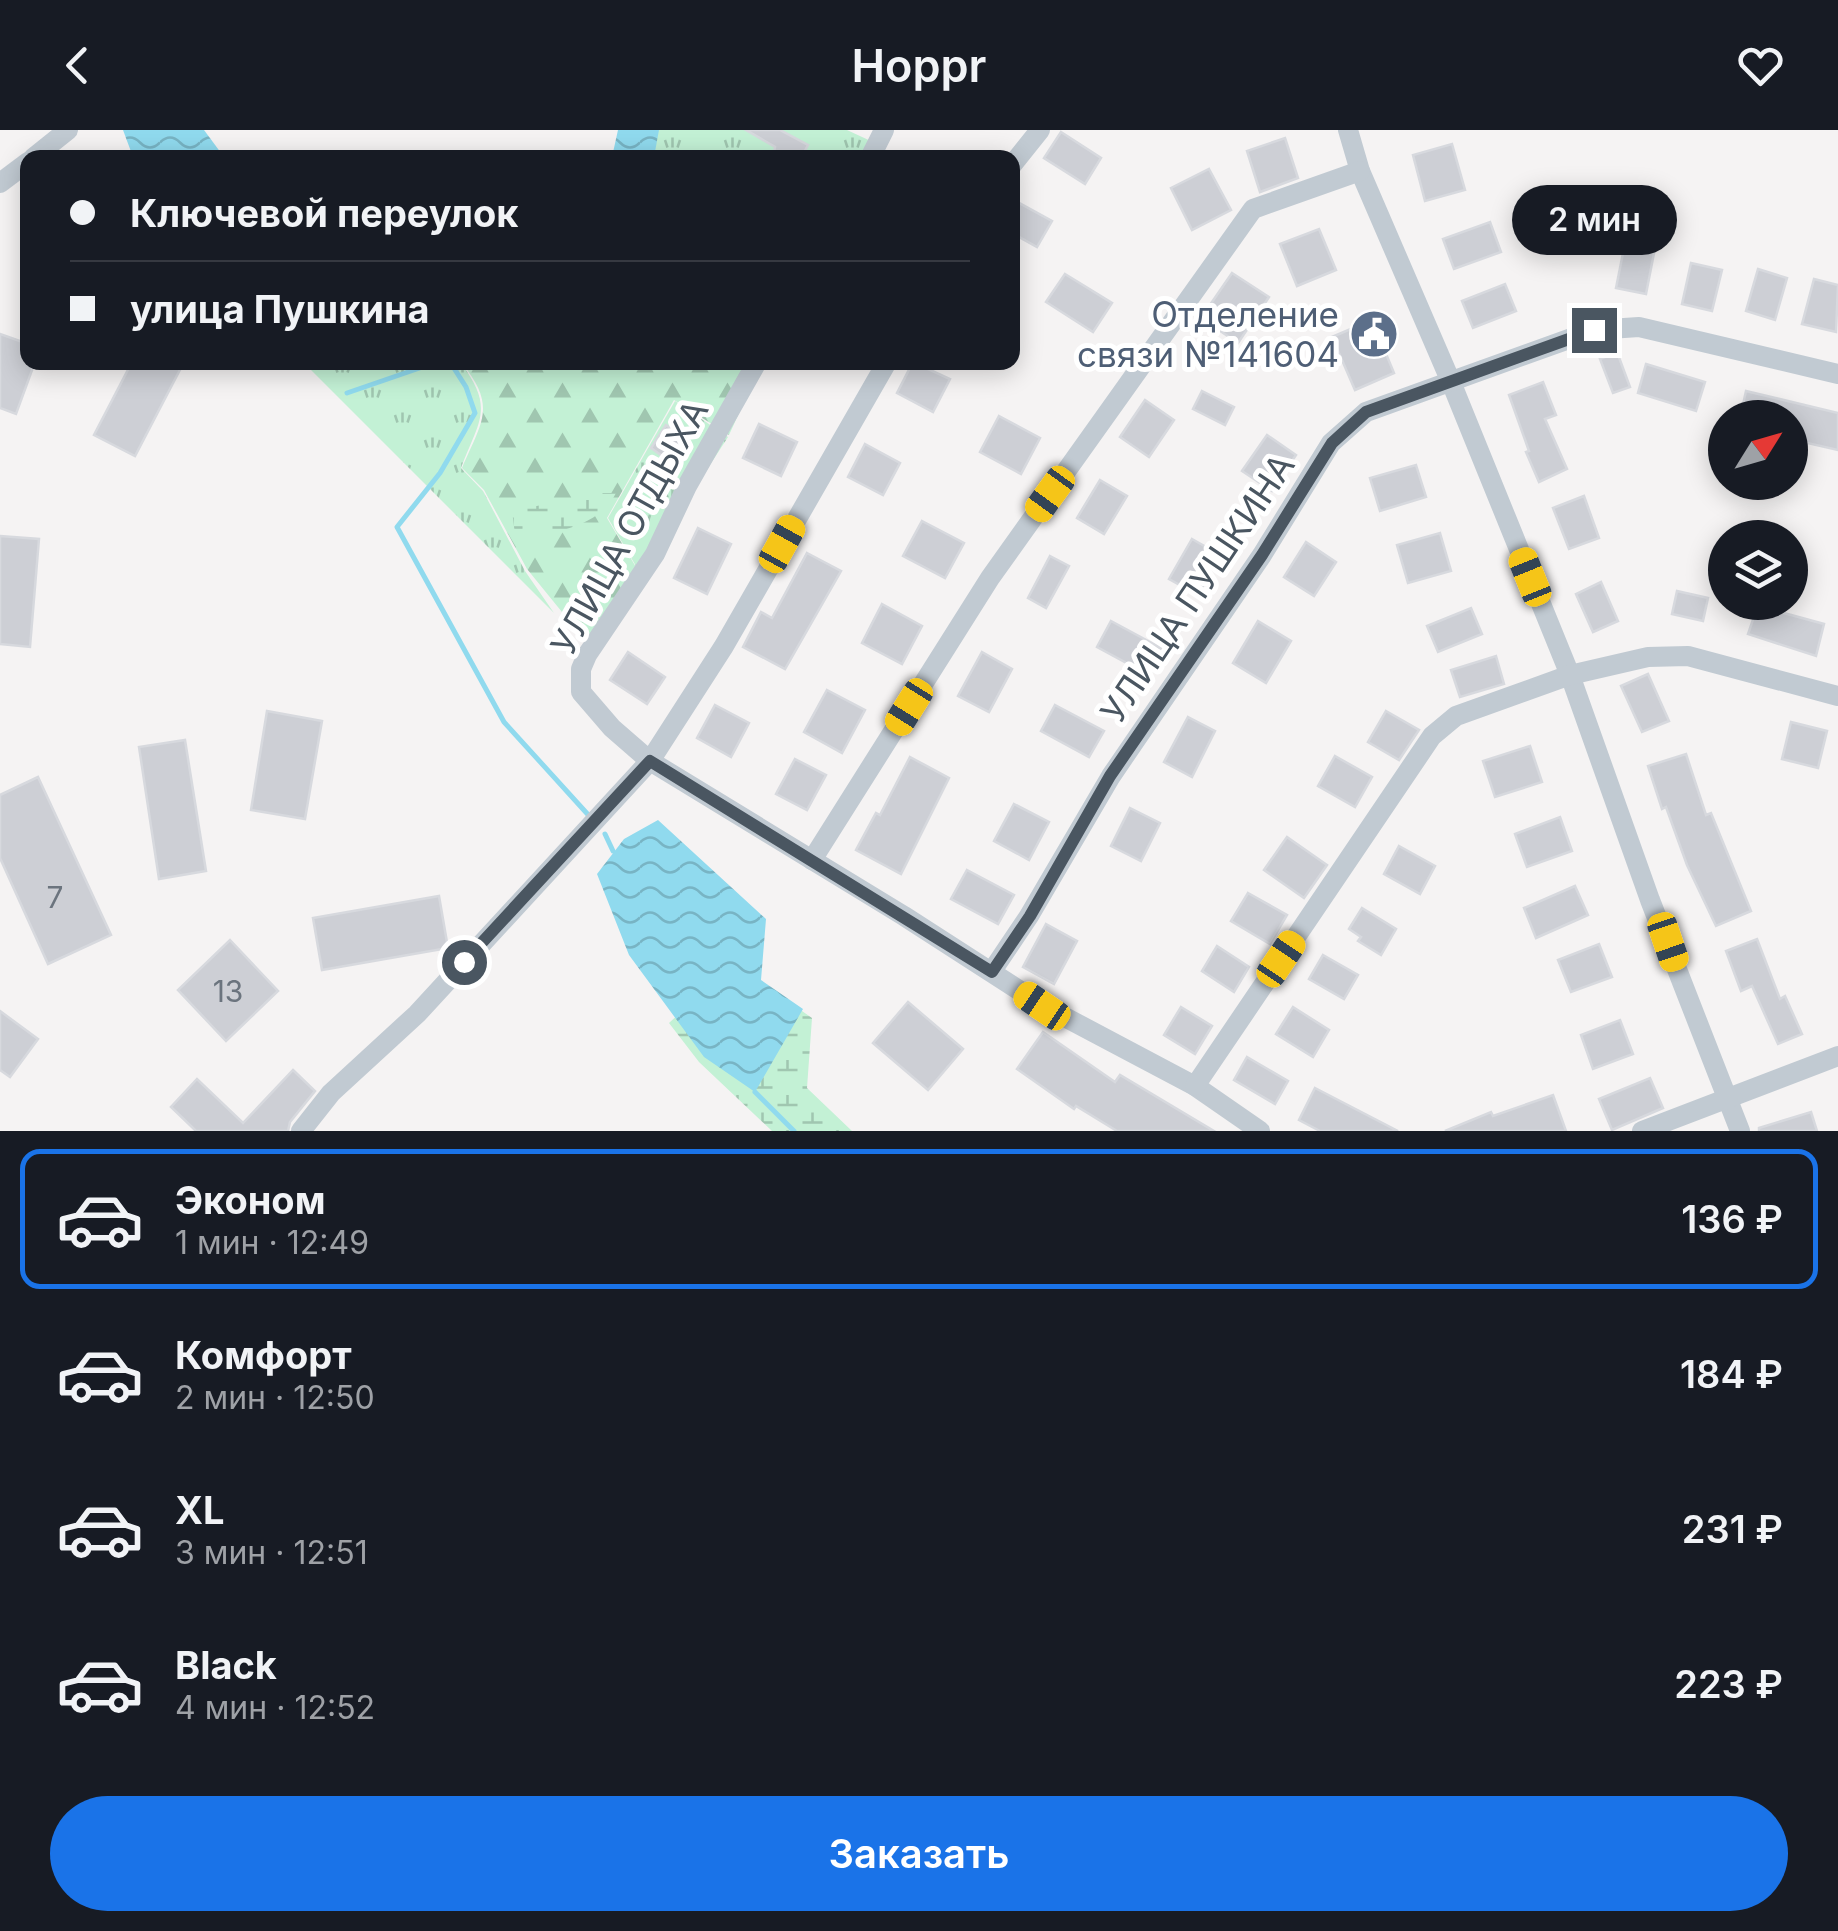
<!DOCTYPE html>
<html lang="ru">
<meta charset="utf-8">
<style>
:root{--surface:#171b24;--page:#20242c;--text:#f1f3f6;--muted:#9ea1a6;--line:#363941;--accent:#1a73e8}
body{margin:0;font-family:Inter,sans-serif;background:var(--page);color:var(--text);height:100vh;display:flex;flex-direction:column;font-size:38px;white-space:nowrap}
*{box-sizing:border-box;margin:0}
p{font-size:32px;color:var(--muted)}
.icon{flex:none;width:55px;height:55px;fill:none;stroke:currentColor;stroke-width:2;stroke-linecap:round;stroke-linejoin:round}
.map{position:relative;height:1001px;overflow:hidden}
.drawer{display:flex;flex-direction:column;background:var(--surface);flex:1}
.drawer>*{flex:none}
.guide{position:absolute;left:20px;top:20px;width:1000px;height:220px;border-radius:20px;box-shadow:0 5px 25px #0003;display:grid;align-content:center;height:220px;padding:0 50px;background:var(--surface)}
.needle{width:65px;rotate:53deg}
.tools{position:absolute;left:1708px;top:270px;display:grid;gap:20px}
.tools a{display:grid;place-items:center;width:100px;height:100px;border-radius:50%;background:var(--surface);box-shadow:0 5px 25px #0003;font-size:50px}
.end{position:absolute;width:45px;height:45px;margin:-22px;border:12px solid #4a5661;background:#fff;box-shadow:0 0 0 5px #fff}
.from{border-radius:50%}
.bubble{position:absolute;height:70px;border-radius:35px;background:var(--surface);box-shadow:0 5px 25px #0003;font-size:32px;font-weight:600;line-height:70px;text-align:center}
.car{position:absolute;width:30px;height:60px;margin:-30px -15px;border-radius:12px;box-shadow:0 0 8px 2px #0007;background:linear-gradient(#f5c518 24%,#345 0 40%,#f5c518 0 76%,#345 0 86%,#f5c518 0)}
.guide b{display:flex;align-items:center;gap:35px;height:95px;font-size:38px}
.guide b+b{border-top:2px solid var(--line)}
.guide i{width:25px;height:25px;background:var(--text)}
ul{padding:18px 0 0;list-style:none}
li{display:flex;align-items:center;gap:30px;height:140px;margin:0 20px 15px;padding:0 30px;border:5px solid transparent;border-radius:20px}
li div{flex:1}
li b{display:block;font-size:38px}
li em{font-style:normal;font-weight:600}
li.on{border-color:var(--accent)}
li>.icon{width:90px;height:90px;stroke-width:1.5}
.primary-button{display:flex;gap:20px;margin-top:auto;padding:20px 50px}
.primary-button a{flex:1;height:115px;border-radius:60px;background:var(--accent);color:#fff;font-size:40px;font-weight:600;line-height:115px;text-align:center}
header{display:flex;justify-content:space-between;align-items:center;height:130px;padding:0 50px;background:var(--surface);font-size:45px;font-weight:600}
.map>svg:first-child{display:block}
.grass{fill:url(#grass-tufts)}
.forest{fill:url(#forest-firs)}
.wetland{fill:url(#wetland-marsh)}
.water{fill:url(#water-waves)}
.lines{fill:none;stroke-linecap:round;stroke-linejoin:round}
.stream{stroke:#90daee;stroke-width:5}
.building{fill:#cdcfd5;stroke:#d7d9de;stroke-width:2.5}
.minor{stroke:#c1cad2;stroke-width:20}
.route{stroke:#4a5661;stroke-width:12}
.labels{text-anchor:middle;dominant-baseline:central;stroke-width:10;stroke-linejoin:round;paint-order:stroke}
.number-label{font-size:30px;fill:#6b747e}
.service-label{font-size:35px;fill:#4e5e75;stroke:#fff;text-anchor:end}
.street-label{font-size:35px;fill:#4a5661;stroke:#fff}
</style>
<header><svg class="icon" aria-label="back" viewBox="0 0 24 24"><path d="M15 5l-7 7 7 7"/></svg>Hoppr<svg class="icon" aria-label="heart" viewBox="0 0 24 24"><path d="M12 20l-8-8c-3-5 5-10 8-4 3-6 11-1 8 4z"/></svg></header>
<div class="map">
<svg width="1838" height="1001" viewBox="0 0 1838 1001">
<defs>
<pattern id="grass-tufts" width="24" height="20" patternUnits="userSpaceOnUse" patternTransform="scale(2.5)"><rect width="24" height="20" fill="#c3f1d5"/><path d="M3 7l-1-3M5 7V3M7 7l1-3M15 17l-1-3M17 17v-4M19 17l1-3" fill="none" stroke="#a0c6b0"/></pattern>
<pattern id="forest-firs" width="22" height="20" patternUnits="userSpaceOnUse" patternTransform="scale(2.5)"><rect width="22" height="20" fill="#c3f1d5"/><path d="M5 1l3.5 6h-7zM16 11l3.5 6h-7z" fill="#a0c6b0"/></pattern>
<pattern id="wetland-marsh" width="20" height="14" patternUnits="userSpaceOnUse" patternTransform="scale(2.5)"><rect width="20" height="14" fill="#c3f1d5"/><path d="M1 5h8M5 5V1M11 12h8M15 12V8" fill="none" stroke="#a0c6b0"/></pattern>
<pattern id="water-waves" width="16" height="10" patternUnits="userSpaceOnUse" patternTransform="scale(2.5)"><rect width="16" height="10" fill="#90daee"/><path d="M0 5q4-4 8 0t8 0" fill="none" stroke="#78b4c4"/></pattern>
</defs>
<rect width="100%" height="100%" fill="#f5f3f3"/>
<g class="grass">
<path d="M653,0H847L875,13L869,27L646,28Z"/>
<path d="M304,233H461C495,279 479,290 461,338L483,361L525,441L554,483Z"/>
<path d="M675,271L728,307L640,443L608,388Z"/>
</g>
<path class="forest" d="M462,233H762L729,305L674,270L607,388L640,444L588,514L527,439L484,360L462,338C482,291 497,277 462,233Z"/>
<g class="wetland">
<path d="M601,363H616C599,397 551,406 515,404L512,381Z"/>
<path d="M748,820L749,844L812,888L807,958L852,1001H772L699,932L669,893Z"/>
</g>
<g class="water">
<path d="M123,0H204L224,27H133Z"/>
<path d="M618,0H659L654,27H612Z"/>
<path d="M658,690L766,789L761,850L803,879L755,962L704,927L629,825L597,744L624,709Z"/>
</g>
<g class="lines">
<g class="stream">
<path d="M450,232L466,257L475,283L440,343L397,397L504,592L592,689"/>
<path d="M347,263L437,232"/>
<path d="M605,704L613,721"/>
<path d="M755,962L794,1001"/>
</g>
</g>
<g class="building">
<path d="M746,0H780L808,15L801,28H773L775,17Z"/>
<path d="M1061,2L1101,28L1085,54L1044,28Z"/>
<path d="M1285,8L1298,48L1260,62L1247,21Z"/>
<path d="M1452,14L1465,60L1425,71L1413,25Z"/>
<path d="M1209,39L1231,80L1192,100L1171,58Z"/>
<path d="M1012,69L1052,91L1037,117L1012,103Z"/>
<path d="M1490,92L1501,122L1454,139L1443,109Z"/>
<path d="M1319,99L1336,140L1297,156L1280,114Z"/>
<path d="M1625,113L1655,118L1646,164L1616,158Z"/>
<path d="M1691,133L1722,140L1712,181L1682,174Z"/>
<path d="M1758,139L1787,148L1775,190L1746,181Z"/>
<path d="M1232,143L1269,167L1238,213L1201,188Z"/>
<path d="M1065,144L1112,173L1093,202L1046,172Z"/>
<path d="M1814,149L1838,155L1836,202L1802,194Z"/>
<path d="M1505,154L1516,181L1473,198L1462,171Z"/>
<path d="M1372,190L1394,243L1355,260L1332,207Z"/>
<path d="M0,204L28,214V232H35L16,284L0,278Z"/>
<path d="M1617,222L1630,257L1613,263L1600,229Z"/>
<path d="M132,232H184L135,326L94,305Z"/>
<path d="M913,232L950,249L933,282L897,263Z"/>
<path d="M1646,234L1705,252L1696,281L1638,263Z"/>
<path d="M1543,252L1556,285L1545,289L1567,339L1539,352L1526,322L1529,321L1509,265Z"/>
<path d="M1202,261L1234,277L1225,295L1193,279Z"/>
<path d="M1746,261L1838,283V320L1790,309V288H1740Z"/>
<path d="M1145,270L1174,290L1149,327L1120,307Z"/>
<path d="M999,286L1040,308L1021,344L980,322Z"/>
<path d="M759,294L797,312L781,346L743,328Z"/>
<path d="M666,295L688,309L672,333L651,318Z"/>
<path d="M1267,305L1296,325L1272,361L1242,341Z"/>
<path d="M865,314L900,333L883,365L848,347Z"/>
<path d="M1416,335L1426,367L1380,381L1370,348Z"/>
<path d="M1100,350L1127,366L1104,404L1077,388Z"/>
<path d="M1584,366L1599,408L1569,419L1553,378Z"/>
<path d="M922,391L964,413L945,448L903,426Z"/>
<path d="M698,398L731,414L707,464L674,448Z"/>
<path d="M1440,403L1451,441L1408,453L1397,415Z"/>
<path d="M0,406L39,409L30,517L0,514Z"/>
<path d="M1192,409L1220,425L1198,465L1169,449Z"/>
<path d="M1306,412L1336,432L1314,466L1284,447Z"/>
<path d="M807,423L841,441L785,539L743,517L761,482L772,488Z"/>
<path d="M1050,426L1069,436L1046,478L1028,468Z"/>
<path d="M1601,452L1618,491L1593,502L1576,464Z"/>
<path d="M1677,461L1708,468L1703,491L1672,484Z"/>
<path d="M1759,472H1768L1785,479L1784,483L1824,494L1816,526L1748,504Z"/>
<path d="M882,474L922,496L902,534L862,513Z"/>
<path d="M1471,478L1482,504L1438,522L1427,496Z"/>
<path d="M1111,491L1161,518L1147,544L1097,517Z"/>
<path d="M1258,491L1291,511L1266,553L1233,533Z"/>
<path d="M628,522L665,547L647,574L610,550Z"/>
<path d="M982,522L1012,539L989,582L958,566Z"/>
<path d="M1496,526L1504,554L1460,567L1451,540Z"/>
<path d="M1648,544L1669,591L1642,602L1621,556Z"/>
<path d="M827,560L865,580L842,623L804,602Z"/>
<path d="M715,575L749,593L731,627L697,608Z"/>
<path d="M1055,575L1104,601L1089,627L1041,601Z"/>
<path d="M267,581L322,591L305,689L251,680Z"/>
<path d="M1386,581L1419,600L1399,630L1368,612Z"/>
<path d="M1188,587L1215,601L1192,647L1164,632Z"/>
<path d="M1791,592L1827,601L1818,638L1782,629Z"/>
<path d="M185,610L206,741L159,749L139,617Z"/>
<path d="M1530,616L1542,652L1495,667L1483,631Z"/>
<path d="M1686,624L1706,685L1711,683L1751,781L1716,796L1687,735L1666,677L1662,679L1648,636Z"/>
<path d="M1335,626L1372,647L1355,677L1318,656Z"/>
<path d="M910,627L949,648L901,744L856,720L876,683L880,685Z"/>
<path d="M795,629L826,645L807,680L776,664Z"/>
<path d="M38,647L111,805L48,834L0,728V665Z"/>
<path d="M1014,674L1049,692L1029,730L994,711Z"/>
<path d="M1130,678L1160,693L1141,731L1111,716Z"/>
<path d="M1560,687L1572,721L1527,737L1515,704Z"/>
<path d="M1287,707L1327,735L1304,768L1264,740Z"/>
<path d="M1399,716L1435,736L1420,764L1384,744Z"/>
<path d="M967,740L1014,765L998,794L951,769Z"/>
<path d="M1575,756L1588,785L1536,808L1524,778Z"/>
<path d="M1248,763L1287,785L1270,814L1231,791Z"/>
<path d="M439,766L448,818L322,840L313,788Z"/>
<path d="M1362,778L1396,799L1381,825L1358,811L1361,807L1349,799Z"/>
<path d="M1046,794L1077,811L1054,854L1023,837Z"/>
<path d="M1757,809L1780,869L1785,866L1802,904L1778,914L1752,856L1741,861L1726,821Z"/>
<path d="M230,810L278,861L226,911L178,860Z"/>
<path d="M1599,814L1612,847L1571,862L1558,830Z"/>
<path d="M1217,816L1249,837L1234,862L1202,841Z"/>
<path d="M1323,825L1358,845L1344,869L1309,849Z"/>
<path d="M908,872L963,919L928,960L873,913Z"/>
<path d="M1181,877L1212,896L1195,924L1164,905Z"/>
<path d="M1293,877L1329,900L1313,927L1276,904Z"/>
<path d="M0,881L38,909L10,947L0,940Z"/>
<path d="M1620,890L1633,924L1593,939L1581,905Z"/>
<path d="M1043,902L1115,952L1120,945L1214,1001H1117L1076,976L1074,979L1017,939Z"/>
<path d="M1247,927L1288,951L1275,974L1234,950Z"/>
<path d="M293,940L315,961L290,992L288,1001H196L171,977L197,949L243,993Z"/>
<path d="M1650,948L1663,978L1612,1000L1599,969Z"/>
<path d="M1315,958L1398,1001H1320L1299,990Z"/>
<path d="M1553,965L1566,1001H1445L1491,982L1493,986Z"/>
<path d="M1811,982L1817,1001H1759V998Z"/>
</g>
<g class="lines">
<g class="minor">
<path d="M1348,0L1360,41L1451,252L1570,545L1650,770L1740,1001"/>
<path d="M33,28L68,0"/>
<path d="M870,28L884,0"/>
<path d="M1012,35L1040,0"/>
<path d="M0,53L28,32"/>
<path d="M757,232L687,356L655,424L587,525L581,539V562L612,598L650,631L904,786L1042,875L1195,956L1260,1001"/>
<path d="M812,730L990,448L1253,79L1360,41"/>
<path d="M992,841L1029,786L1111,646L1262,425L1331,313L1366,282L1594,200L1639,197L1838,244"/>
<path d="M1195,956L1432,606L1456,586L1570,545L1648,527L1688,526L1838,566"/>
<path d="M301,1001L331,963L417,884L650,631L724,516L887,232"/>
<path d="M1642,1001L1838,926"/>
</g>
</g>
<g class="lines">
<path class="route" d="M464,832L650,631L992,842L1030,786L1110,646L1262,425L1332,313L1366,282L1594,200"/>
</g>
<defs>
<g id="civic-disc" transform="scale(2.5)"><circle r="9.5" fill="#5c6f8a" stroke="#fff"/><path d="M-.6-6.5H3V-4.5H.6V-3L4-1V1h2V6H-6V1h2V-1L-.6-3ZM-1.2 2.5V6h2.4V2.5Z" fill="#fff"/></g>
</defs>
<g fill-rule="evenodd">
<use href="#civic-disc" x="1374" y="204"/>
</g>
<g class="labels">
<g class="number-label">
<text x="55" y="767">7</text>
<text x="228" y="861">13</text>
</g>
<g class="service-label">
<text x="1339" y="184">Отделение<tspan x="1339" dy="40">связи №141604</tspan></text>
</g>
<g class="street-label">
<text transform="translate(629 397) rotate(-61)">УЛИЦА ОТДЫХА</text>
<text transform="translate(1197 458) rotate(-56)">УЛИЦА ПУШКИНА</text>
</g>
</g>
</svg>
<div class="tools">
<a><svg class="needle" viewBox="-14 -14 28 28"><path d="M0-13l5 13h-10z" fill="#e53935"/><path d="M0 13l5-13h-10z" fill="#9ea1a6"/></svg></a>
<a><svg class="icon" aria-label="layers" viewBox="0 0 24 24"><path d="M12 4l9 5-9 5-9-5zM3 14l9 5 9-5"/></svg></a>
</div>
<i class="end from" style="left:464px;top:832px"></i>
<i class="end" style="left:1594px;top:200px"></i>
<div class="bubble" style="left:1512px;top:55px;width:165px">2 мин</div>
<i class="car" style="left:1050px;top:364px;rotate:216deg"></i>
<i class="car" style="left:782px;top:414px;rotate:29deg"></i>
<i class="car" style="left:1530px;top:447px;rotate:338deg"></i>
<i class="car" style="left:909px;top:577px;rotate:212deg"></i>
<i class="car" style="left:1668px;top:812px;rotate:161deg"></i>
<i class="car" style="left:1281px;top:829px;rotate:34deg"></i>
<i class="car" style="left:1042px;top:876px;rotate:304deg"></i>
<div class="guide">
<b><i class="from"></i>Ключевой переулок</b>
<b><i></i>улица Пушкина</b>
</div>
</div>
<section class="drawer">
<ul>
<li class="on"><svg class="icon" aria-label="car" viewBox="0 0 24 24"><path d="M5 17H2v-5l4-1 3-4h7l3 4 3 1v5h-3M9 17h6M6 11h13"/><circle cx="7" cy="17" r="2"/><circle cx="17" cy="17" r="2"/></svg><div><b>Эконом</b><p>1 мин · 12:49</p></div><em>136 ₽</em></li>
<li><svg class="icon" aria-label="car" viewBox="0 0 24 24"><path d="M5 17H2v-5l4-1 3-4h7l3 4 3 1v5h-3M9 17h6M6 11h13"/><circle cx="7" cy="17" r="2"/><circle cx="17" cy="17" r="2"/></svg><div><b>Комфорт</b><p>2 мин · 12:50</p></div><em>184 ₽</em></li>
<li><svg class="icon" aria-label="car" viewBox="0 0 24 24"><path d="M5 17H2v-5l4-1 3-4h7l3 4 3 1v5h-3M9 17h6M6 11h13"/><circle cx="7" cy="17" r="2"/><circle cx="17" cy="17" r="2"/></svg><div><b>XL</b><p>3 мин · 12:51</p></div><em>231 ₽</em></li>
<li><svg class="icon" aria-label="car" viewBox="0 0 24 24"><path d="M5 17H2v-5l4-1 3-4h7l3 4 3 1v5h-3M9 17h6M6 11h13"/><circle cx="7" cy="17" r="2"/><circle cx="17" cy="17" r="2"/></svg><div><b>Black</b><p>4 мин · 12:52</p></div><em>223 ₽</em></li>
</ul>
<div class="primary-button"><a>Заказать</a></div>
</section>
